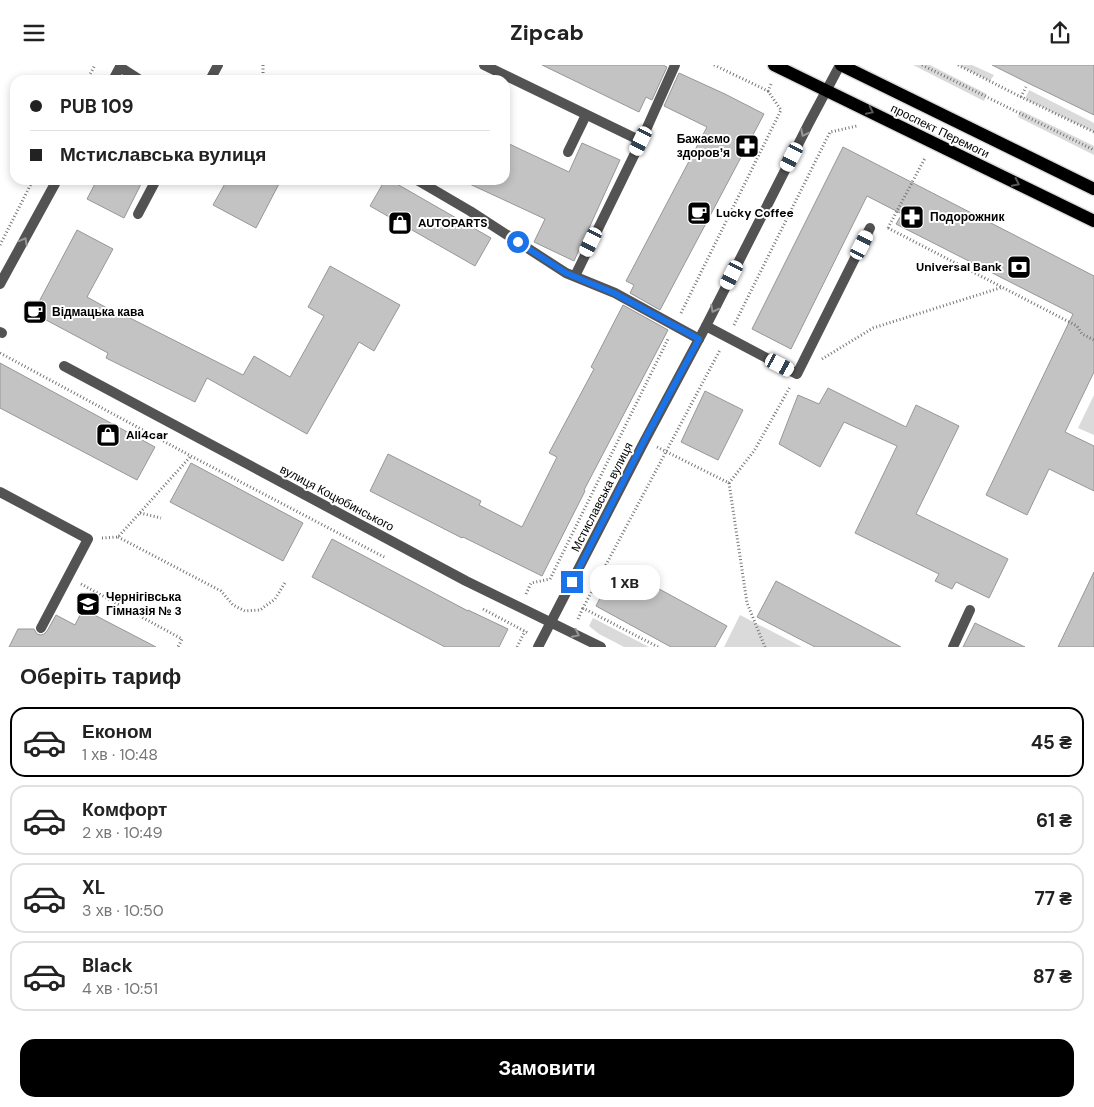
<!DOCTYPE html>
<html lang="uk">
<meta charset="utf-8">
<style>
:root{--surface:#fff;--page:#f6f6f6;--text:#222;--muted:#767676;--line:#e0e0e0;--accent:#000}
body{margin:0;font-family:"DM Sans",sans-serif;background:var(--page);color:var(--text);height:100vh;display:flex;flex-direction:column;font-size:19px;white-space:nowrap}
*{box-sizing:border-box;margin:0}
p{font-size:16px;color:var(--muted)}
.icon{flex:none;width:28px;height:28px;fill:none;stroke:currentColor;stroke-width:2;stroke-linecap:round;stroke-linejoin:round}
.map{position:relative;height:582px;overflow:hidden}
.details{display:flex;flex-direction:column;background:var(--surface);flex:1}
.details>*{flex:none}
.top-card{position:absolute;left:10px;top:10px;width:500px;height:110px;border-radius:15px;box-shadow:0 2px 8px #0003;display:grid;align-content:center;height:110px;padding:0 20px;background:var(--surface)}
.end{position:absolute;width:22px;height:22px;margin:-11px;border:6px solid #1a73e8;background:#fff;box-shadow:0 0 0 2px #fff}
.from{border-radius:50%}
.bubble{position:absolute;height:35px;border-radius:15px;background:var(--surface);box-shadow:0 2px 8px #0003;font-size:16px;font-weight:700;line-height:35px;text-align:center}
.car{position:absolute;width:15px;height:30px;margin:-15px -8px;border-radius:6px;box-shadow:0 0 4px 1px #0007;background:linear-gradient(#fff 24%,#345 0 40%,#fff 0 76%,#345 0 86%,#fff 0)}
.top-card b{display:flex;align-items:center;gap:18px;height:48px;font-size:19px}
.top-card b+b{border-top:1px solid var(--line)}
.top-card i{width:12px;height:12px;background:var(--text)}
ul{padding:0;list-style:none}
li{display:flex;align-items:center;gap:15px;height:70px;margin:0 10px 8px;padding:0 10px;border:2px solid var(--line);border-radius:15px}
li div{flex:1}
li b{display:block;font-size:19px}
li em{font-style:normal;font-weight:700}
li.current{border-color:var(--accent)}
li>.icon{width:45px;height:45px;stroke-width:1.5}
h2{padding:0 20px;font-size:22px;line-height:60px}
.cta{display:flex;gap:10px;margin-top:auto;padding:10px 20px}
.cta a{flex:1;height:58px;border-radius:15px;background:var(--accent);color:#fff;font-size:20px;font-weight:700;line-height:58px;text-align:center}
header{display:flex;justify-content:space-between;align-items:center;height:65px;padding:0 20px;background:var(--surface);font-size:22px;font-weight:700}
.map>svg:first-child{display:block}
.green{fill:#dadada}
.building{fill:#c3c3c3;stroke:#979797}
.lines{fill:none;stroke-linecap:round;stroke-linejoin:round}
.primary-casing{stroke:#dbdbdb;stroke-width:15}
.path{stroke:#757575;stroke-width:3;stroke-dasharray:1 2.5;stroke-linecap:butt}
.lane{stroke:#535353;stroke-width:10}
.street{stroke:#535353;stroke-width:10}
.primary{stroke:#000;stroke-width:12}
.oneway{stroke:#595959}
.oneway2{stroke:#989898}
.route{stroke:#1a73e8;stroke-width:6}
.labels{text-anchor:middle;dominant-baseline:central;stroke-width:4;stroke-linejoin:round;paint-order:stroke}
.street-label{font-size:12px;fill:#000;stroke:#fff}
.poi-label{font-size:12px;font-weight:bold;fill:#000;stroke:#fff;text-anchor:start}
</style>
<header><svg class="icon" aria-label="menu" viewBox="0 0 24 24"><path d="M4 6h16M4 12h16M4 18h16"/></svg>Zipcab<svg class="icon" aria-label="share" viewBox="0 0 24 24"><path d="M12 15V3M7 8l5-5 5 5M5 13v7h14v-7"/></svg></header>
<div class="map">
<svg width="1094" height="582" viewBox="0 0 1094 582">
<rect width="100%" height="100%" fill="#fff"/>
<g class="green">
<path d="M913,0H930L987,29L984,36Z"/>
<path d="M958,0H972L994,10L990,16Z"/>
<path d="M1029,25L1094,58V67L1025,34Z"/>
<path d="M1020,45L1094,81V90L1018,52Z"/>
<path d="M1094,330V370L1078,363Z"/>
<path d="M740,550L802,582H724Z"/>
<path d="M593,553L649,582H624L599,569L589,561Z"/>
</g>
<g class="building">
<path d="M542,0H663L667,2L652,35L646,32L639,47Z"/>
<path d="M992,0H1094V50L1028,18Z"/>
<path d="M679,8L725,29L764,49L660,245L630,228L634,220L626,216L707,62L664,41Z"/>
<path d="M505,77L569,107L582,78L620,95L574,196L534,177L545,154L461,115H505Z"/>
<path d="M843,82L1094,211V307L1065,367L1094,381V426L1049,404L1027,450L986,430L1073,249L896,159L902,149L867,131L791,284L752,264Z"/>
<path d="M97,115H143L124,153L87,134Z"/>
<path d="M227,115H281L256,163L213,140Z"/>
<path d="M385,115H390L491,173L475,201L370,141Z"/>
<path d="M77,165L113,184L87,232L125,253L126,251L243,310L254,291L290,312L324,251L308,242L330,201L400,240L374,286L359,277L307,369L207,313L195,337L106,293L108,288L33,248Z"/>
<path d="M623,240L668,265L584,425L585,426L542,511L463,472L462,473L370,426L388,389L481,436L479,440L522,462L557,392L549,388L594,304L591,302Z"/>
<path d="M0,298L155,382L137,415L0,343Z"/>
<path d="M828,323L906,362L916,340L959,361L916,449L1008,494L989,533L956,517L952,524L935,516L939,509L855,468L897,381L844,357L820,402L779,379L798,330L819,339Z"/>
<path d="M705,326L743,345L718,395L681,377Z"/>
<path d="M191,398L303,458L283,496L170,437Z"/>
<path d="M332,474L468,546V545L508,564L499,582H445L312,512Z"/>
<path d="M617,501L727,561L715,582H671L596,541Z"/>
<path d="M1094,507V582H1058Z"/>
<path d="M776,516L901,582H815L757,552Z"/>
<path d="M83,544L156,582H9L18,564H34L37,569L41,570L44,569L47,566L56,550L75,560Z"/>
<path d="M975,558L1025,582H963Z"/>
</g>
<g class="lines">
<g class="primary-casing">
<g id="primary">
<path d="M774,0L1094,156"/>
<path d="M841,0L1094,124"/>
</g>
</g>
<g class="path">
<path d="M263,0V15"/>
<path d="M714,0L768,26L772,17"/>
<path d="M922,0L1094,85"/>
<path d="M958,0L1021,32L1094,67"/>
<path d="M87,15L95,0"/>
<path d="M1021,32L1026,22"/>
<path d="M888,163L1077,261L1082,269L1094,275"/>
<path d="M888,163L925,93"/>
<path d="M0,180L33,115"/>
<path d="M681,248L781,45L768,26"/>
<path d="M734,260L830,67L857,61"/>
<path d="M0,288L191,391L386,493"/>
<path d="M822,294L873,263L1003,222"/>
<path d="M657,382L729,418L747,538L765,582"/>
<path d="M729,418L754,386L790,322"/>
<path d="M140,448L161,453"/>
<path d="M118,472L221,526L233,540L245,546L260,545L275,534L286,516"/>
<path d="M102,473L118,472L191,391"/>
<path d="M81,519L182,574L178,582"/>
<path d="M526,529L531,518L550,514L668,274"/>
<path d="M483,544L528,568"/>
<path d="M578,554L583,543"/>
<path d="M517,582L525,566"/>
<path d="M658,582L583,543L720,285"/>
</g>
<g class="lane">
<path d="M484,0L641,76"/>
<path d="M120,2L140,15"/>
<path d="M210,15L218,0"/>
<path d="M568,87L586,50"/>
<path d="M417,115L470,146L566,208L615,228L699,274"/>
<path d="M138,149L156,115"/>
<path d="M575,211L641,76L675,0"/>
<path d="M706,261L797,309L870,163"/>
<path d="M0,427L88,474L41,563"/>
<path d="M953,582L970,545"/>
</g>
<g class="street">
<path d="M113,15L121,0"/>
<path d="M0,219L57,115"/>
<path d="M0,267L2,268"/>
<path d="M64,301L466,516L601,582"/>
<path d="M538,582L644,377L706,261L809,58L840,0"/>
</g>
<use href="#primary" class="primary"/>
</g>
<defs><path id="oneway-chevron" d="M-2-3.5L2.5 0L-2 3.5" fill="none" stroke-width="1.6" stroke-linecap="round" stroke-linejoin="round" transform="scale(1.25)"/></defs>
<g class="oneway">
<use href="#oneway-chevron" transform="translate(870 46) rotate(26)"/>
<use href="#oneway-chevron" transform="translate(1016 118) rotate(26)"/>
</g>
<g class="oneway2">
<use href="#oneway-chevron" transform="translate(804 68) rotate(117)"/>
<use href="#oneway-chevron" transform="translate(24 176) rotate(-61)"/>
<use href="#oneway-chevron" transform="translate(714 244) rotate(117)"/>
<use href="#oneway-chevron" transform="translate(576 569) rotate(26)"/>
</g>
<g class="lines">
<path class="route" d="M518,177L566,208L614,228L699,274L644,376L572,517"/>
</g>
<defs>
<g id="pharmacy-square" transform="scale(1.25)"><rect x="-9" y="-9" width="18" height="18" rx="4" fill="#000" stroke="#fff"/><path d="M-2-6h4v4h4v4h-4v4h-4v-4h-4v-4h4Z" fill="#fff"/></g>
<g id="cafe-square" transform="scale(1.25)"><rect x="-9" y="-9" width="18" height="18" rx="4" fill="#000" stroke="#fff"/><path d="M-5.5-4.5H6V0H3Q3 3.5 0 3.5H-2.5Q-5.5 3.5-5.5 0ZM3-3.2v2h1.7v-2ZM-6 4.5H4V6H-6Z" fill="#fff"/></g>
<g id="shop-square" transform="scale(1.25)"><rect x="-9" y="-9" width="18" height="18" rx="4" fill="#000" stroke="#fff"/><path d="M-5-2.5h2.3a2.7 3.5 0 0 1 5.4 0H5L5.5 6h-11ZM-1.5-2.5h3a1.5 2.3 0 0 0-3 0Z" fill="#fff"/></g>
<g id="bank-square" transform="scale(1.25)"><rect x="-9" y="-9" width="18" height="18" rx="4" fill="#000" stroke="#fff"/><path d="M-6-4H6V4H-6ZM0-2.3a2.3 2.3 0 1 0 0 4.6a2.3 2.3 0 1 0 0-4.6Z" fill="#fff"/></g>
<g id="school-square" transform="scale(1.25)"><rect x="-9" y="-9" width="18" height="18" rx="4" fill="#000" stroke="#fff"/><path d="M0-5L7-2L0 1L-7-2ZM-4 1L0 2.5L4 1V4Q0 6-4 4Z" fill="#fff"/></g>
</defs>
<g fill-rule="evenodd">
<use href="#pharmacy-square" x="747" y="81"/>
<use href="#cafe-square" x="699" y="148"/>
<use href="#pharmacy-square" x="912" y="152"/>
<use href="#shop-square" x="400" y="158"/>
<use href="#bank-square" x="1019" y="202"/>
<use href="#cafe-square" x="35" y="247"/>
<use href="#shop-square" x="108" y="370"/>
<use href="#school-square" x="88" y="539"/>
</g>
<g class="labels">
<g class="street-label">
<text transform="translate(940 66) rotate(26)">проспект Перемоги</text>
<text transform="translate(602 432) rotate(-63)">Мстиславська вулиця</text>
<text transform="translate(337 433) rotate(28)">вулиця Коцюбинського</text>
</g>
<g class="poi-label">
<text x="730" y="74" text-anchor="end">Бажаємо<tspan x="730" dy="14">здоровʼя</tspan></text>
<text x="716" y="148">Lucky Coffee</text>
<text x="930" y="152">Подорожник</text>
<text x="418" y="158">AUTOPARTS</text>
<text x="1002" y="202" text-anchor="end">Universal Bank</text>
<text x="52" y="247">Відмацька кава</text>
<text x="126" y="370">All4car</text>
<text x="106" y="532">Чернігівська<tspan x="106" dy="14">Гімназія № 3</tspan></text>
</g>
</g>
</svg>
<i class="end from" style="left:518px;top:177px"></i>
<i class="end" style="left:572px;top:517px"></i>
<div class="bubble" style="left:590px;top:500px;width:70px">1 хв</div>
<i class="car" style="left:641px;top:76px;rotate:206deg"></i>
<i class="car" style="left:792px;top:92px;rotate:207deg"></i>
<i class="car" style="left:591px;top:177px;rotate:206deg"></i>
<i class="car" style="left:862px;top:180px;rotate:27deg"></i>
<i class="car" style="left:732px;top:210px;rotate:207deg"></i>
<i class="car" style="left:780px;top:300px;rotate:118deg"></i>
<div class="top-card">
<b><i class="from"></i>PUB 109</b>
<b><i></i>Мстиславська вулиця</b>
</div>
</div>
<section class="details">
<h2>Оберіть тариф</h2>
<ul>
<li class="current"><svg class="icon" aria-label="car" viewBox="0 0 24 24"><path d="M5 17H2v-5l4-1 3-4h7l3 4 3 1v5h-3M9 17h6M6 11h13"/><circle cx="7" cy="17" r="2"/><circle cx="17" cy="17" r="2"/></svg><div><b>Економ</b><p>1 хв · 10:48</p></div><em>45 ₴</em></li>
<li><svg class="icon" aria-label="car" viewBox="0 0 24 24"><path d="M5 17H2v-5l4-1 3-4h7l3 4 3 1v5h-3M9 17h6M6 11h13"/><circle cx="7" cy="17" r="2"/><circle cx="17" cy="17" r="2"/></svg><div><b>Комфорт</b><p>2 хв · 10:49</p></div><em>61 ₴</em></li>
<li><svg class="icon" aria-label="car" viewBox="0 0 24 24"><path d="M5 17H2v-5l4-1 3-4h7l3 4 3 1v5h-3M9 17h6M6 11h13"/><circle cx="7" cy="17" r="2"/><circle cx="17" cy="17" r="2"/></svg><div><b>XL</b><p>3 хв · 10:50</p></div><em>77 ₴</em></li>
<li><svg class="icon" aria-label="car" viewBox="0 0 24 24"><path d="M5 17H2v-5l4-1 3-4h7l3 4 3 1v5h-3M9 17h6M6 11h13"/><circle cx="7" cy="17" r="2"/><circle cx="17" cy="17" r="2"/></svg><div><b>Black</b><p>4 хв · 10:51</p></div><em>87 ₴</em></li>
</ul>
<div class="cta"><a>Замовити</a></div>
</section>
